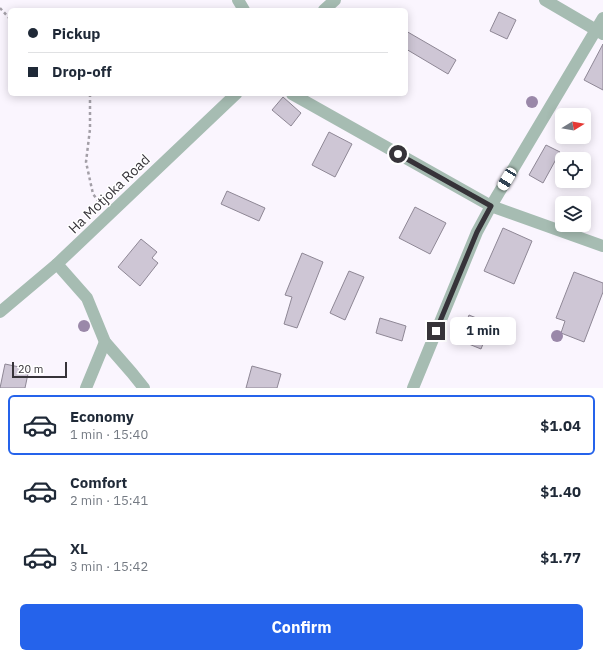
<!DOCTYPE html>
<meta charset="utf-8">
<style>
:root{--surface:#fff;--page:#f6f6f7;--text:#1f2937;--muted:#747a83;--line:#e0e1e3;--accent:#2563eb}
body{margin:0;font-family:"IBM Plex Sans",sans-serif;background:var(--page);color:var(--text);height:100vh;display:flex;flex-direction:column;font-size:15px;white-space:nowrap}
*{box-sizing:border-box;margin:0}
p{font-size:13px;color:var(--muted)}
.icon{flex:none;width:22px;height:22px;fill:none;stroke:currentColor;stroke-width:2;stroke-linecap:round;stroke-linejoin:round}
.map{position:relative;height:388px;overflow:hidden}
.panel{display:flex;flex-direction:column;background:var(--surface);flex:1}
.panel>*{flex:none}
.hud{position:absolute;left:8px;top:8px;width:400px;height:88px;border-radius:6px;box-shadow:0 2px 10px #0003;display:grid;align-content:center;height:88px;padding:0 20px;background:var(--surface)}
.needle{width:26px;rotate:79deg}
.buttons{position:absolute;left:555px;top:108px;display:grid;gap:8px}
.buttons a{display:grid;place-items:center;width:36px;height:36px;border-radius:6px;background:var(--surface);box-shadow:0 2px 10px #0003;font-size:20px}
.scale{position:absolute;left:12px;bottom:10px;width:55px;box-sizing:border-box;padding-left:4px;border:2px solid #363339;border-top:0;font-size:11px;line-height:14px;white-space:nowrap;color:#363339;-webkit-text-stroke:3px #fff;paint-order:stroke}
.end{position:absolute;width:18px;height:18px;margin:-9px;border:5px solid #363339;background:#fff;box-shadow:0 0 0 2px #fff}
.from{border-radius:50%}
.bubble{position:absolute;height:28px;border-radius:6px;background:var(--surface);box-shadow:0 2px 10px #0003;font-size:13px;font-weight:700;line-height:28px;text-align:center}
.car{position:absolute;width:12px;height:24px;margin:-12px -6px;border-radius:5px;box-shadow:0 0 3px 1px #0007;background:linear-gradient(#fff 24%,#345 0 40%,#fff 0 76%,#345 0 86%,#fff 0)}
.hud b{display:flex;align-items:center;gap:14px;height:38px;font-size:15px}
.hud b+b{border-top:1px solid var(--line)}
.hud i{width:10px;height:10px;background:var(--text)}
ul{padding:7px 0 0;list-style:none}
li{display:flex;align-items:center;gap:12px;height:60px;margin:0 8px 6px;padding:0 12px;border:2px solid transparent;border-radius:6px}
li div{flex:1}
li b{display:block;font-size:15px}
li em{font-style:normal;font-weight:700}
li.current{border-color:var(--accent)}
li>.icon{width:36px;height:36px;stroke-width:1.5}
.action{display:flex;gap:8px;margin-top:auto;padding:8px 20px}
.action a{flex:1;height:46px;border-radius:6px;background:var(--accent);color:#fff;font-size:16px;font-weight:700;line-height:46px;text-align:center}
.map>svg:first-child{display:block}
.building{fill:#cec6d5;stroke:#8e8795}
.lines{fill:none;stroke-linecap:round;stroke-linejoin:round}
.path{stroke:#a39fa7;stroke-width:2.5;stroke-dasharray:3 3;stroke-linecap:butt}
.minor{stroke:#a6bcb2;stroke-width:12}
.tree{fill:#9a88a9}
.route{stroke:#363339;stroke-width:5}
.labels{text-anchor:middle;dominant-baseline:central;stroke-width:3;stroke-linejoin:round;paint-order:stroke}
.street-label{font-size:14px;fill:#363339;stroke:#fff}
</style>
<div class="map">
<svg width="603" height="388" viewBox="0 0 603 388">
<rect width="100%" height="100%" fill="#faf5fe"/>
<g class="building">
<path d="M499,12L516,20L507,39L490,31Z"/>
<path d="M406,31L456,60L448,74L406,49Z"/>
<path d="M603,44V90L584,80Z"/>
<path d="M283,97L301,113L291,126L272,110Z"/>
<path d="M329,132L352,144L335,177L312,165Z"/>
<path d="M546,145L560,152L543,183L529,175Z"/>
<path d="M227,191L265,208L259,221L221,204Z"/>
<path d="M415,207L446,223L430,254L399,238Z"/>
<path d="M503,228L532,241L514,284L484,271Z"/>
<path d="M141,239L157,252L152,258L158,263L140,286L118,267Z"/>
<path d="M302,253L323,262L297,328L284,324L292,297L285,295Z"/>
<path d="M349,271L364,277L345,320L330,313Z"/>
<path d="M574,272L603,283V292L584,342L561,333L565,321L556,318Z"/>
<path d="M469,315L491,324L481,349L459,340Z"/>
<path d="M380,318L406,326L402,341L376,333Z"/>
<path d="M5,364L29,369L25,388H0Z"/>
<path d="M252,366L281,374L277,388H246Z"/>
</g>
<g class="lines">
<g class="path">
<path d="M0,8L10,19"/>
<path d="M90,94V129L86,162L93,194L100,203"/>
</g>
<g class="minor">
<path d="M238,0L244,10"/>
<path d="M545,0L603,34"/>
<path d="M324,10L335,0"/>
<path d="M292,94L491,206L603,246"/>
<path d="M57,264L87,298L105,342L132,373L144,388"/>
<path d="M0,312L57,264L236,94"/>
<path d="M86,388L105,342"/>
<path d="M413,388L477,232L491,206L603,18"/>
</g>
</g>
<g class="tree">
<circle cx="532" cy="102" r="6"/>
<circle cx="84" cy="326" r="6"/>
<circle cx="557" cy="336" r="6"/>
</g>
<g class="lines">
<path class="route" d="M398,154L491,206L477,232L436,331"/>
</g>
<g class="labels">
<g class="street-label">
<text transform="translate(109 194) rotate(-44)">Ha Motjoka Road</text>
</g>
</g>
</svg>
<div class="buttons">
<a><svg class="needle" viewBox="-14 -14 28 28"><path d="M0-13l5 13h-10z" fill="#e53935"/><path d="M0 13l5-13h-10z" fill="#747a83"/></svg></a>
<a><svg class="icon" aria-label="locate" viewBox="0 0 24 24"><circle cx="12" cy="12" r="6"/><path d="M12 2v4M12 18v4M2 12h4M18 12h4"/></svg></a>
<a><svg class="icon" aria-label="layers" viewBox="0 0 24 24"><path d="M12 4l9 5-9 5-9-5zM3 14l9 5 9-5"/></svg></a>
</div>
<div class="scale">20 m</div>
<i class="end from" style="left:398px;top:154px"></i>
<i class="end" style="left:436px;top:331px"></i>
<div class="bubble" style="left:450px;top:317px;width:66px">1 min</div>
<i class="car" style="left:507px;top:179px;rotate:211deg"></i>
<div class="hud">
<b><i class="from"></i>Pickup</b>
<b><i></i>Drop-off</b>
</div>
</div>
<section class="panel">
<ul>
<li class="current"><svg class="icon" aria-label="car" viewBox="0 0 24 24"><path d="M5 17H2v-5l4-1 3-4h7l3 4 3 1v5h-3M9 17h6M6 11h13"/><circle cx="7" cy="17" r="2"/><circle cx="17" cy="17" r="2"/></svg><div><b>Economy</b><p>1 min · 15:40</p></div><em>$1.04</em></li>
<li><svg class="icon" aria-label="car" viewBox="0 0 24 24"><path d="M5 17H2v-5l4-1 3-4h7l3 4 3 1v5h-3M9 17h6M6 11h13"/><circle cx="7" cy="17" r="2"/><circle cx="17" cy="17" r="2"/></svg><div><b>Comfort</b><p>2 min · 15:41</p></div><em>$1.40</em></li>
<li><svg class="icon" aria-label="car" viewBox="0 0 24 24"><path d="M5 17H2v-5l4-1 3-4h7l3 4 3 1v5h-3M9 17h6M6 11h13"/><circle cx="7" cy="17" r="2"/><circle cx="17" cy="17" r="2"/></svg><div><b>XL</b><p>3 min · 15:42</p></div><em>$1.77</em></li>
</ul>
<div class="action"><a>Confirm</a></div>
</section>
